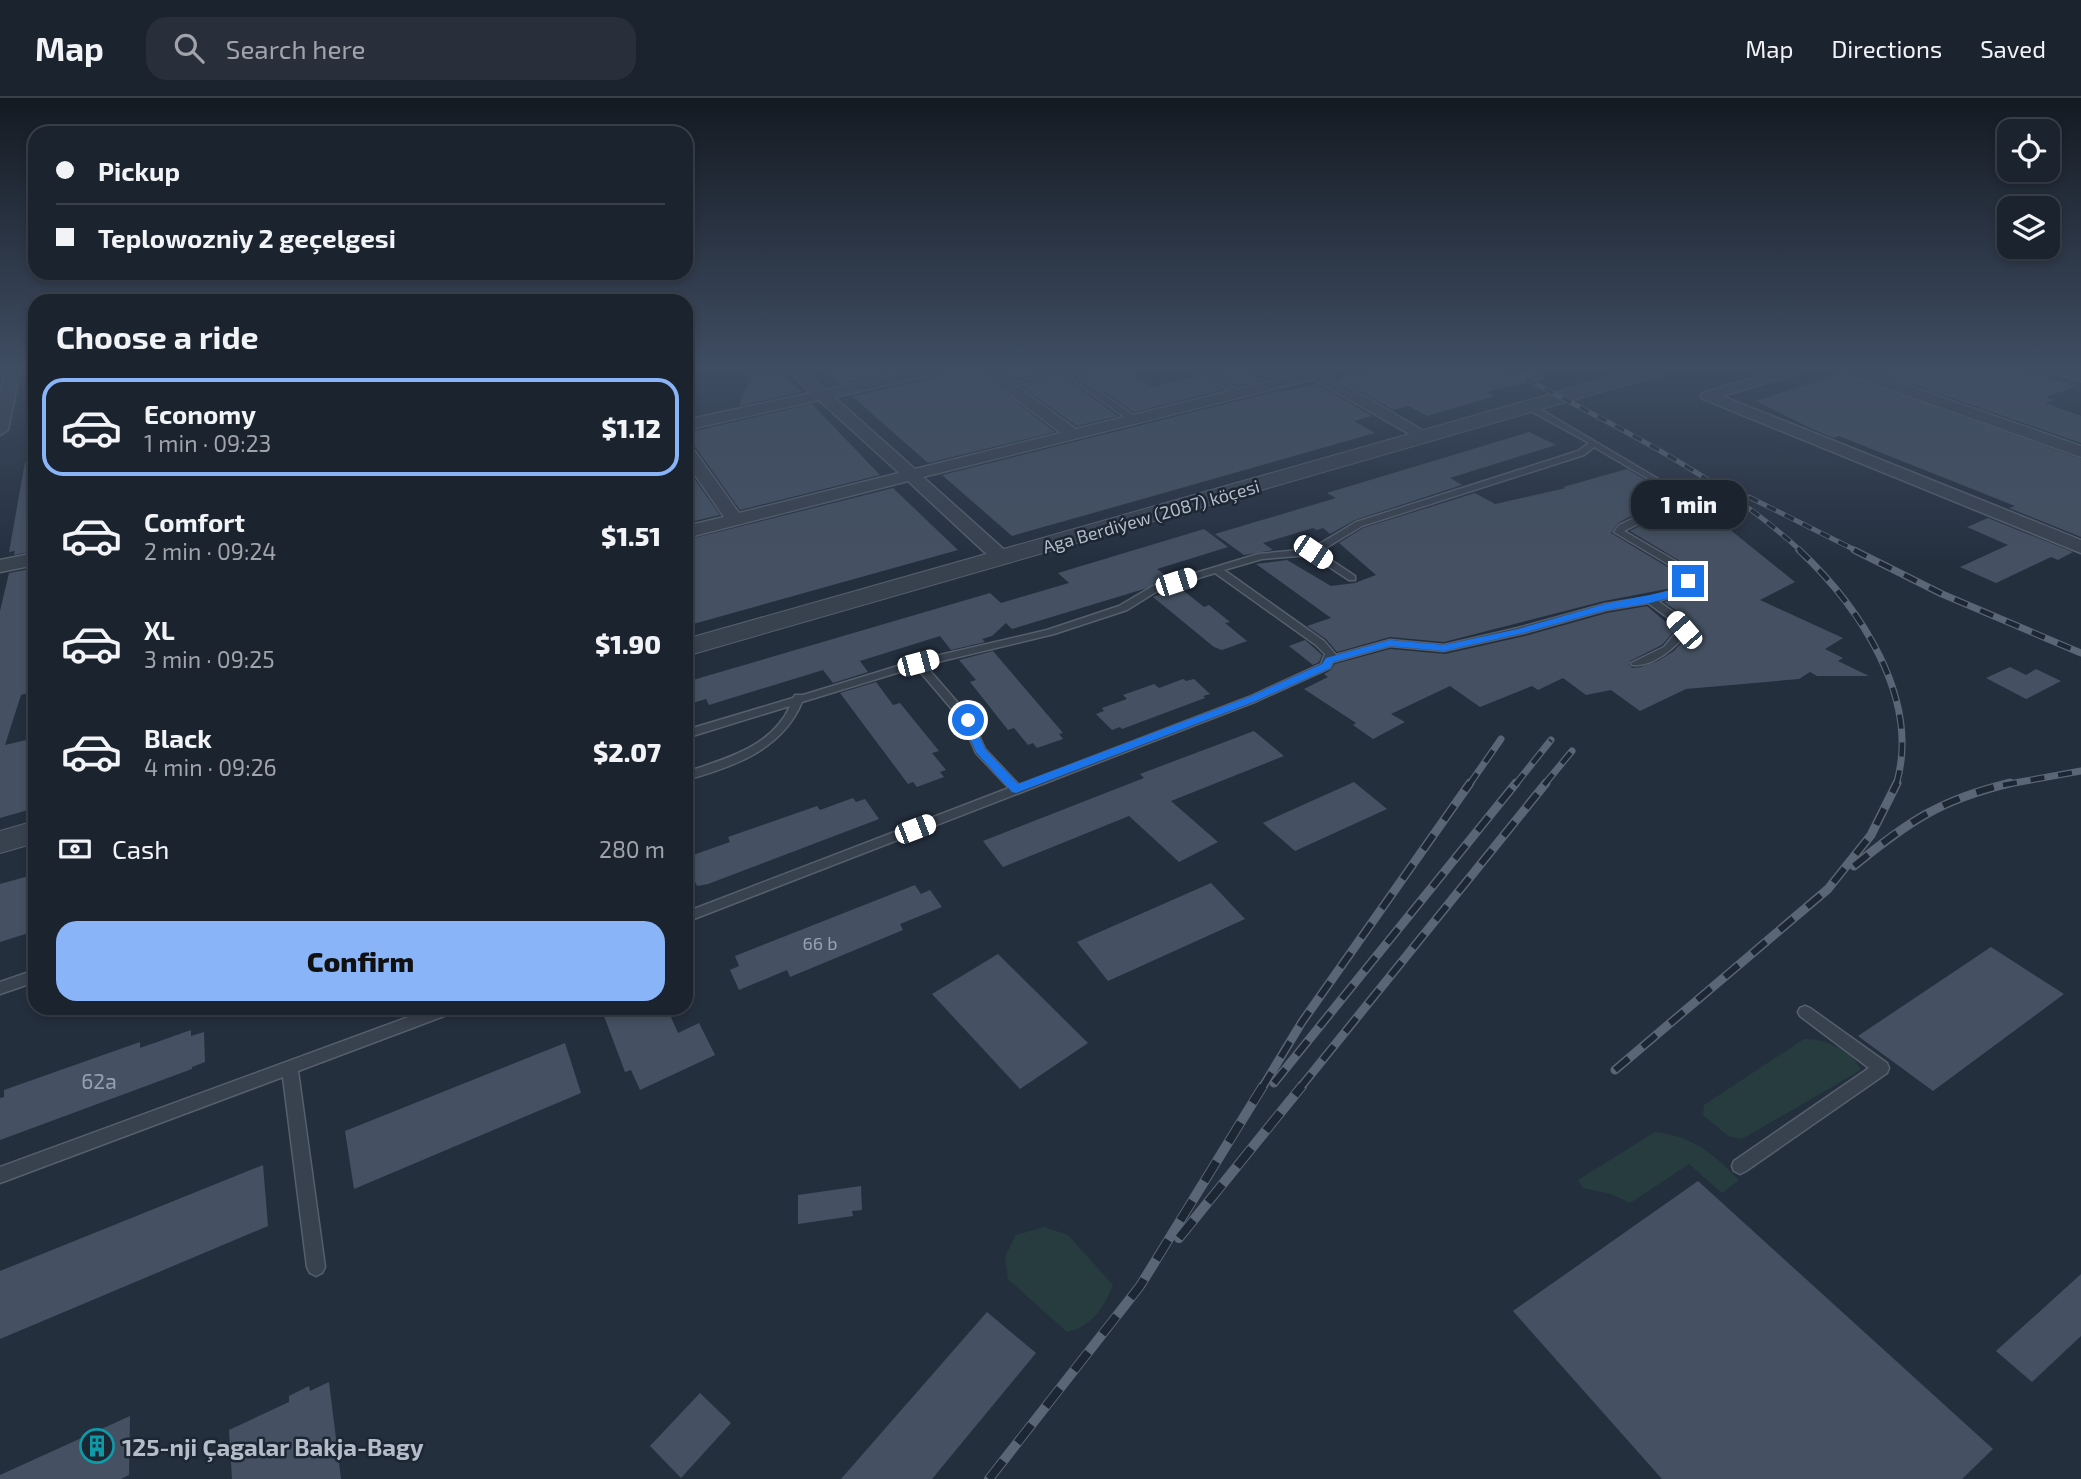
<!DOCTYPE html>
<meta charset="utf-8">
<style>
:root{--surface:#1b232e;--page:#282f3a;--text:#f1f3f6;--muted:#a0a4aa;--line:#39404a;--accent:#8ab4f8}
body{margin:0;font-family:"Exo 2",sans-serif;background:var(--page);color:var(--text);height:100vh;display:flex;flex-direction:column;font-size:26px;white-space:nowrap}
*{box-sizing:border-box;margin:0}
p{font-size:23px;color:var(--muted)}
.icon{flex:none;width:38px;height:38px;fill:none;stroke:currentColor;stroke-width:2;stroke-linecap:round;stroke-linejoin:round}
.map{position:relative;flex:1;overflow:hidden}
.side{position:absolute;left:28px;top:196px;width:665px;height:721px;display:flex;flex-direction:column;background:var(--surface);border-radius:21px;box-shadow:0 4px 10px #0003,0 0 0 2px var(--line)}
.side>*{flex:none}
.banner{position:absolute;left:28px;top:28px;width:665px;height:154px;border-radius:21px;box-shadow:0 4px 10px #0003,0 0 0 2px var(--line);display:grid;align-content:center;height:154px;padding:0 28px;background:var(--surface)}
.fabs{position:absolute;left:1997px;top:21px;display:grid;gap:14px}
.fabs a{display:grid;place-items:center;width:63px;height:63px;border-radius:14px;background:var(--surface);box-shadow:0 4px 10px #0003,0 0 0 2px var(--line);font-size:35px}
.end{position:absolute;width:32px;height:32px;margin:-16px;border:9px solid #1a73e8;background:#fff;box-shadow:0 0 0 4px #fff}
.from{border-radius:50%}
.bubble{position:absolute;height:49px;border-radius:21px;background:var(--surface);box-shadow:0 4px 10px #0003,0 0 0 2px var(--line);font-size:23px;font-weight:800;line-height:49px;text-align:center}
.car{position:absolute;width:21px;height:42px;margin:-21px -10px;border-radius:9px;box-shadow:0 0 5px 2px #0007;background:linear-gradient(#fff 24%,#345 0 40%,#fff 0 76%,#345 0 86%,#fff 0)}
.banner b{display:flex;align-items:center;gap:24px;height:66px;font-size:26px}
.banner b+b{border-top:2px solid var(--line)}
.banner i{width:18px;height:18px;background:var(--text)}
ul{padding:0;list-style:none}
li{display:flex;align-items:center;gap:21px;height:98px;margin:0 14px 10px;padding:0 14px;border:4px solid transparent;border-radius:21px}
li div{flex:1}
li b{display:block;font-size:26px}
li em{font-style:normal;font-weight:800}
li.active{border-color:var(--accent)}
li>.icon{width:63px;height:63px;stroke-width:1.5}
h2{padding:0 28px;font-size:32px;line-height:84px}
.pay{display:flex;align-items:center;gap:18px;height:77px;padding:0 28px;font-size:26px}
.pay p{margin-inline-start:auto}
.button{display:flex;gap:14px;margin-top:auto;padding:14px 28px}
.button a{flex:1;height:80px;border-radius:21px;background:var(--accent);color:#111;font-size:28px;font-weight:800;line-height:80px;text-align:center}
header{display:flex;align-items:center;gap:42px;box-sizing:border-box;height:98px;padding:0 35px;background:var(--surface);border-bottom:2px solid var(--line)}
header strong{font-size:33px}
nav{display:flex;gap:38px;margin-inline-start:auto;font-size:24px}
.search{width:490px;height:63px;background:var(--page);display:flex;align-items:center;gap:18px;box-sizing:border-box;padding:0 24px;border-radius:21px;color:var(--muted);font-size:26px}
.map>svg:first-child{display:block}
.green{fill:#263c3f}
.building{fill:#455162}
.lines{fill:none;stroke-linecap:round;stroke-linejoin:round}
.service-casing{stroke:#565f6c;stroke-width:3}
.minor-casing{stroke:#565f6c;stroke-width:3}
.tertiary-casing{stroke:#565f6c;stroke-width:2}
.service{fill:#38414e;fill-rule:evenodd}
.minor{fill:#38414e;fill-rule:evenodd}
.tertiary{fill:#38414e;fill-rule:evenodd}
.rail-far3-casing{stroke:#5a6575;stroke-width:5}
.rail-far2-casing{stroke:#5a6575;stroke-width:7}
.rail-far1-casing{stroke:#5a6575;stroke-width:9}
.rail-casing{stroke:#5a6575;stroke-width:10}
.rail-far3{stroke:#1d2633;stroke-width:3.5;stroke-dasharray:10;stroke-linecap:butt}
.rail-far2{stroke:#1d2633;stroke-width:4.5;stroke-dasharray:14;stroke-linecap:butt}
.rail-far1{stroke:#1d2633;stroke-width:6;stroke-dasharray:18;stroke-linecap:butt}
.rail{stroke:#1d2633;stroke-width:8;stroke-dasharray:23;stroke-linecap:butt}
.route{fill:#1a73e8}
.labels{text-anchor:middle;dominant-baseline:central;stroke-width:5;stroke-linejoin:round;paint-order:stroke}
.far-street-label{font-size:18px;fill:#b4bcc9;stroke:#1d2633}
.number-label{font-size:18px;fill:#98a1af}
.near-number-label{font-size:21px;fill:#98a1af}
.near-poi-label{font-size:24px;font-weight:bold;fill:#b4bcc9;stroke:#1d2633;text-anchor:start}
</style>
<header>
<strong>Map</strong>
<div class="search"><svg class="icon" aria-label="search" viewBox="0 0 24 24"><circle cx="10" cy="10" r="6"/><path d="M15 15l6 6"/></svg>Search here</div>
<nav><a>Map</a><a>Directions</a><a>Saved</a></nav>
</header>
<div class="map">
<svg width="2081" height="1381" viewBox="0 0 2081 1381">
<rect width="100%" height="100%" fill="#242f3e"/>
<g class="green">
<path d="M1804,941C1824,940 1853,953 1861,972L1742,1041L1728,1038L1703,1017L1704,1007Z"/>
<path d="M1655,1034C1695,1039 1712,1055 1739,1082L1722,1095L1689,1066L1630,1105L1611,1096L1583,1090L1578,1082Z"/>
<path d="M1044,1129L1068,1137L1113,1187C1103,1210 1093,1228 1067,1234L1008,1181L1005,1159L1016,1137Z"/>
</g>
<g class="building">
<path d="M772,272H780L801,294L739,308L751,276Z"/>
<path d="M824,272H904L840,286Z"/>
<path d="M945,272H975L1055,334L928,365L852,298L937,279Z"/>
<path d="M999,272H1057L1013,282Z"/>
<path d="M1086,272H1135L1136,279L1152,289L1198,278L1223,292L1134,314L1080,277Z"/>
<path d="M1221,272H1246L1264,282L1238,288L1212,274Z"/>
<path d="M1369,272H1543L1544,281L1486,294L1495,298L1427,318L1408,308L1393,312L1338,280Z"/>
<path d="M1871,272H2026L2076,288L2046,299L2054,302L2045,305L2081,318V345Z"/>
<path d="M1841,275L2081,361V439L2009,410L2015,408L1839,338L1834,340L1812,331L1756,303Z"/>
<path d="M1065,280L1118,318L1077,328L1022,289Z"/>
<path d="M1316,286L1372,318L1354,323L1375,335L1012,438L942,377L1281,292L1284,293Z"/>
<path d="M812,306L880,377L740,412L694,347L686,345V335Z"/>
<path d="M1529,334L1556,347L1450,380L1462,387L1355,422L1330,436L1323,430L1317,432L1313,430L1263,445L1273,452L1244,457L1215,436L1336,400L1327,395Z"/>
<path d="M25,364L35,365V453L14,457L15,453L9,454Z"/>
<path d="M686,369L720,417L686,425Z"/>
<path d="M1627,371L1662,392L1663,401L1618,425L1611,435L1676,474L1679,478L1677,489L1604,503L1444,544L1390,539L1337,554L1326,541L1307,528L1331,520L1256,466L1287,462L1331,488L1355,485L1376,477L1339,445L1363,430L1475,395L1495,406L1566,390L1563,389Z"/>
<path d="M893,390L958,452L686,528V442Z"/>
<path d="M1676,398L1691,406L1697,405L1795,484L1760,502L1843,540L1825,551L1843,560L1838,563L1869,578H1817L1810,574L1799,581L1686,591L1640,613L1611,592L1586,597L1563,580L1538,592L1532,588L1480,609L1450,588L1391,616L1405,624L1373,641L1353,627L1356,625L1304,591L1328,579L1324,576L1331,572L1335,566L1390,551L1445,556L1525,538L1607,515L1647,508L1675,532L1662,547L1630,563L1629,566L1632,570L1641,569L1658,563L1674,553L1691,534L1677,513L1664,504L1688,498L1695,478L1685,466L1630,433L1669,413L1676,403Z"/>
<path d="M1988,420L2073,454L2058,462L2051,459L1996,485L1960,469L2008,447L1967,429Z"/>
<path d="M1204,431L1228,449L1157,471L1169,480L1144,491L1012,531L1006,525L992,538L982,541L985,544L951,552L940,538L860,563L868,574L833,585L823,572L709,607L706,601L686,607V584L990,495L1001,505L1069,485L1058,475Z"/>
<path d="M35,470V593L21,597L5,647L35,640V710L0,720V513L9,475Z"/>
<path d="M1179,489L1204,509L1209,507L1230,524L1225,525L1247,543L1222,552L1214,549L1153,499Z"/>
<path d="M1305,542L1322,557L1319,564L1313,567L1289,548Z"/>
<path d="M993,553L1063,635L1059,636L1063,641L1037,650L1033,645L1028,647L1014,630L1008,632L970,584L976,582L959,562Z"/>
<path d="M2010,569L2026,577L2036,571L2061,583L2026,601L1986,580Z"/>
<path d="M1183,581L1186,583L1194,581L1210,596L1203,598L1205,600L1122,631L1120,629L1112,632L1096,616L1104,613L1102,610L1127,601L1123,597L1154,586L1159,590Z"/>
<path d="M876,584L893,607L900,605L939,653L932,655L946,672L940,674L944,679L917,689L913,684L908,686L840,595Z"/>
<path d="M1254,633L1284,658L1171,703L1218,744L1179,764L1129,718L1003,769L983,743L1144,680L1140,676Z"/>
<path d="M1354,684L1387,711L1295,753L1263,725Z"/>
<path d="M853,700L856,704L865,701L879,721L708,786L697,788L686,765L695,761L693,757L730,744L728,739L817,708L820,712Z"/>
<path d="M29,778L27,796L35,794V833L0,844V786Z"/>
<path d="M1211,785L1245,821L1108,883L1077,844Z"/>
<path d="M915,787L921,796L930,792L942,809L900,826L903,832L790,879L787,872L739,892L730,872L739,868L735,858Z"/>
<path d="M1991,849L2064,896L1933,993L1858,938Z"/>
<path d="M998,856L1088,945L1020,991L932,896Z"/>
<path d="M601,910H667L678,935L699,925L715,957L640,992L631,972L625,974Z"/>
<path d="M191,932V938L204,934L205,964L192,969V971L0,1042V1000L4,999V992L140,944V950Z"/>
<path d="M565,945L581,995L354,1091L345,1033Z"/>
<path d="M263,1067L268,1128L0,1241V1173Z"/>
<path d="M1698,1083L1993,1351L1962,1381H1662L1513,1213Z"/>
<path d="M861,1088L862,1112L852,1113L853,1118L798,1126V1097Z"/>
<path d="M2081,1176V1238L2032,1284L1996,1253Z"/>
<path d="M987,1214L1036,1255L932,1381H841Z"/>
<path d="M329,1284L341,1381H232L229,1332L289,1304V1298L309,1288L310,1293Z"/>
<path d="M700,1295L731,1325L681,1380L650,1348Z"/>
<path d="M130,1318L129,1377L121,1381H0V1377Z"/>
</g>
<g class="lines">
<g class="service-casing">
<g id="service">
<path d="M1069,272H1084L1074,276L1136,319V323H1130L1066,277L1005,290L1001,288Z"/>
<path d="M1193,272H1203L1244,295L1237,297Z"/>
<path d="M1256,272H1266L1287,284L1280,286Z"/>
<path d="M1527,307H1533L1672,389L1674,402L1668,411L1624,433L1684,468L1692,477L1687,495L1658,503L1675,515L1689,532C1677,548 1655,569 1632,567L1631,565L1664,549L1678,532L1667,519L1648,505L1606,512L1524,535L1444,553L1390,548L1333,564L1330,570L1257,603L686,824V814L1009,690L976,655L962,623L916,569L802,604C782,652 733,669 686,682V674C725,661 772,649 790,608L686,640V632L793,600L795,597H803L914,563L1047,532L1119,508L1153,488L1258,456L1311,451L1356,424L1578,353L1589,345L1527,311ZM1594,349L1664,390L1666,402L1662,407L1619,427L1614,434L1678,472L1682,477L1679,491L1649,499L1605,506L1518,530L1444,547L1390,542L1336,557L1324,543L1224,472L1262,461L1311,457L1349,482H1355V478L1319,454L1362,428L1584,357ZM1215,475L1316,547L1325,556L1321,566L1249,599L1019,687L985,651L971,620L925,567L1054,536L1127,512L1159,492Z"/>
<path d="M35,872V884L0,896V884Z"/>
<path d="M1805,908L1810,910L1887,965L1889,970L1887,975L1746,1073L1740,1076L1734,1073L1732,1068L1734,1063L1869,970L1800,918L1798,914L1800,910Z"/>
<path d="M433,910H457L455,914L298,973L325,1169L322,1175L316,1178L310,1175L307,1169L283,979L0,1085V1069Z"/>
</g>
</g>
<g class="minor-casing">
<g id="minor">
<path d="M6,272H20L8,332L0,337V297Z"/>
<path d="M788,272H804L826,292L916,272H943L936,276L834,299L915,371L1061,335L978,272H994L1076,331L1303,275L1301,272H1319L1434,339L1432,342H1420L1313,281L923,379L1009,456L1012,460L1009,464H995L908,383L686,440V428L724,419L686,364V347L692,349L739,415L899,375L819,302L686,332V322L811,295Z"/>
<path d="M1778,272H1800L1798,275L1722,298L2081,442V455L1703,301L1700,298L1703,295Z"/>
<path d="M1842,272H1863L2081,348V359L1844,275Z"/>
<path d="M2052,272L2081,274V283L2054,275Z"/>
<path d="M35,455V467L0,474V462Z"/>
</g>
</g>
<g class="tertiary-casing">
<g id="tertiary">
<path d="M1635,272H1665L1663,276L686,558V541Z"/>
<path d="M35,723V745L0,755V733Z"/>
</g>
</g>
<use href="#service" class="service"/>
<use href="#minor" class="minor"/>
<use href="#tertiary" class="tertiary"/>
<g class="rail-far3-casing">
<g id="rail-far3">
<path d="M1509,272C1611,326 1716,375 1801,453"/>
<path d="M1749,399L1857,453"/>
</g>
</g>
<g class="rail-far2-casing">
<g id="rail-far2">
<path d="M1799,452C1859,508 1922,601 1896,687"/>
<path d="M1854,452L1942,496L2081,555"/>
<path d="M1469,687L1501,641"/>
<path d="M1515,687L1551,642"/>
<path d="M1544,687L1572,653"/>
<path d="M2003,687L2081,673"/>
</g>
</g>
<g class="rail-far1-casing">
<g id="rail-far1">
<path d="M1854,768C1909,723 1940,702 2010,685"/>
<path d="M1615,972L1828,791L1871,737L1897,685"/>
<path d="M1274,985L1516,685"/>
<path d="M1262,990L1302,924L1470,685"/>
<path d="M1300,990L1546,685"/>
</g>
</g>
<g class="rail-casing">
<g id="rail">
<path d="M1179,1140L1302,988"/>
<path d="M989,1381L1140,1188L1263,988"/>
</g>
</g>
<use href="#rail-far3" class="rail-far3"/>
<use href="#rail-far2" class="rail-far2"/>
<use href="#rail-far1" class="rail-far1"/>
<use href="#rail" class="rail"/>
</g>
<linearGradient id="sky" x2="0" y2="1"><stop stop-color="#141a22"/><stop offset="0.58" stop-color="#3f4d63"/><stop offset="1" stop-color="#3f4d63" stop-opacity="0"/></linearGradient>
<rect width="2081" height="465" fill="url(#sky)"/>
<path class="route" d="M1684,481L1692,483L1686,495L1650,505L1606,512L1523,535L1444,553L1390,548L1333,564L1330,570L1256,603L1016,695L1012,694L976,654L962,622L971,620L985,651L1018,686L1249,599L1322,566L1326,560L1390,542L1444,547L1518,531L1605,506L1679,491Z"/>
<defs>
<g id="building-ring" transform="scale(1.75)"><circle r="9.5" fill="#1d2633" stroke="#0f9aa8" stroke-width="1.5"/><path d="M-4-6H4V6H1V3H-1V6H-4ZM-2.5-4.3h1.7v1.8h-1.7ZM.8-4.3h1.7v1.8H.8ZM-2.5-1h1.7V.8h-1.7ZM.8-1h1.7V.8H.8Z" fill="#0f9aa8"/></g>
</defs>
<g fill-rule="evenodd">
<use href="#building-ring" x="97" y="1348"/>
</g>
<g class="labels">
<g class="far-street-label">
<text transform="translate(1151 418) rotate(-16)">Aga Berdiýew (2087) köçesi</text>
</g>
<g class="number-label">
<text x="820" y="845">66 b</text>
</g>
<g class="near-number-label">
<text x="99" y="982">62a</text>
</g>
<g class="near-poi-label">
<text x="122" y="1348">125-nji Çagalar Bakja-Bagy</text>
</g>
</g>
</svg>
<div class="fabs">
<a><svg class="icon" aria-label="locate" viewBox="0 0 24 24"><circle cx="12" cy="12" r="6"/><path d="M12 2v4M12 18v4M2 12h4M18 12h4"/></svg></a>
<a><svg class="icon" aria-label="layers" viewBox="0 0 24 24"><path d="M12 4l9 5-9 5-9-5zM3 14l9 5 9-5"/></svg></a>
</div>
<i class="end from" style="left:968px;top:622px"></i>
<i class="end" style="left:1688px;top:483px"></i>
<div class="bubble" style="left:1631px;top:382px;width:116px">1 min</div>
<i class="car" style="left:1313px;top:454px;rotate:124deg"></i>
<i class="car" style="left:1176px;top:484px;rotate:72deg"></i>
<i class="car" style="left:1684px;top:532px;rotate:319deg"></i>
<i class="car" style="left:918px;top:565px;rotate:75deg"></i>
<i class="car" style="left:915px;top:731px;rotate:69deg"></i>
<div class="banner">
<b><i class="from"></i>Pickup</b>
<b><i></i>Teplowozniy 2 geçelgesi</b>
</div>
<section class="side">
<h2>Choose a ride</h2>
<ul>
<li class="active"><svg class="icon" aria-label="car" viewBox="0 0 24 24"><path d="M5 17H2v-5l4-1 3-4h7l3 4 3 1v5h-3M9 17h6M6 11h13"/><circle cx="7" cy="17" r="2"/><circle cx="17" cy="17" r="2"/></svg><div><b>Economy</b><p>1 min · 09:23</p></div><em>$1.12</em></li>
<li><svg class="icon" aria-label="car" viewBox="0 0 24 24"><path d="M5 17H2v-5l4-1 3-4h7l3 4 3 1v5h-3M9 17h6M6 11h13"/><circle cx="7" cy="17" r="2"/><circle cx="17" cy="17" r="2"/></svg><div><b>Comfort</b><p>2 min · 09:24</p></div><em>$1.51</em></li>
<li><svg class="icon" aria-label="car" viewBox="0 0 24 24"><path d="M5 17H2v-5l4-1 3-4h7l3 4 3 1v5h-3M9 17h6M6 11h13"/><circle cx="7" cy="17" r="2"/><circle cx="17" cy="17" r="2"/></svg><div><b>XL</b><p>3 min · 09:25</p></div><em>$1.90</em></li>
<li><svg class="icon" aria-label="car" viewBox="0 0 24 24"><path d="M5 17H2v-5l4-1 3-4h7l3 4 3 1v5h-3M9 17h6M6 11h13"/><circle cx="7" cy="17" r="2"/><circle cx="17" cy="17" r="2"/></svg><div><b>Black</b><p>4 min · 09:26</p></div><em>$2.07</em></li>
</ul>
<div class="pay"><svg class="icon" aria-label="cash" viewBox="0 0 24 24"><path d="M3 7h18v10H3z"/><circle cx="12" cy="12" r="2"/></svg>Cash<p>280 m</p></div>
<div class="button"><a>Confirm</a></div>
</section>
</div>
